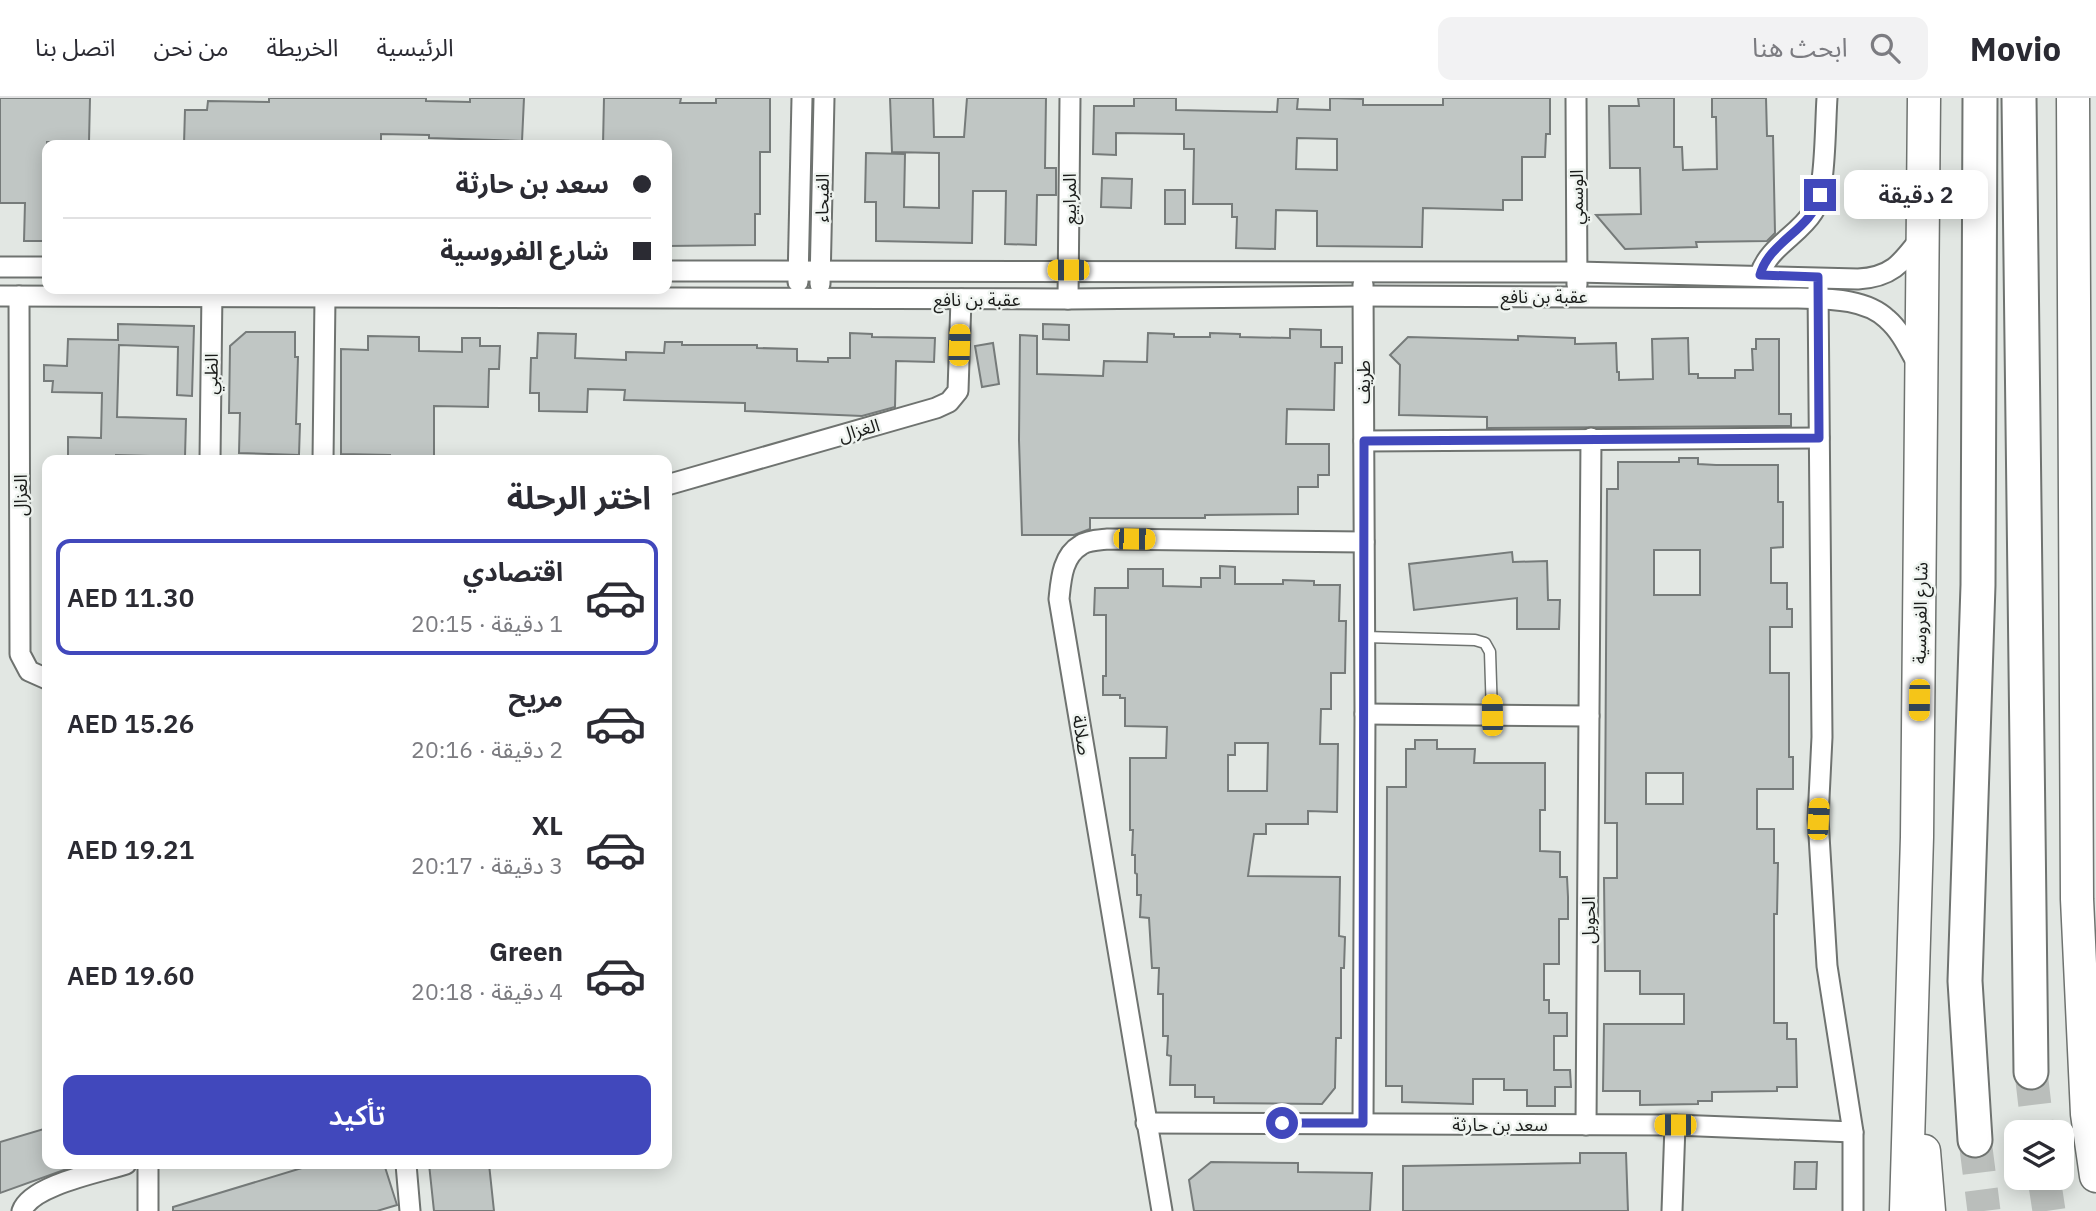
<!DOCTYPE html>
<html lang="ar">
<meta charset="utf-8">
<style>
:root{--surface:#fff;--page:#f2f2f3;--text:#2b2b33;--muted:#7c7c81;--line:#e1e1e2;--accent:#4148bc}
body{margin:0;font-family:"IBM Plex Sans","Noto Sans Arabic",sans-serif;background:var(--page);color:var(--text);direction:rtl;height:100vh;display:flex;flex-direction:column;font-size:26px;white-space:nowrap}
*{box-sizing:border-box;margin:0}
p{font-size:23px;color:var(--muted)}
.icon{flex:none;width:38px;height:38px;fill:none;stroke:currentColor;stroke-width:2;stroke-linecap:round;stroke-linejoin:round}
.map{position:relative;flex:1;overflow:hidden;direction:ltr}
.side{position:absolute;left:42px;top:357px;width:630px;height:714px;display:flex;flex-direction:column;background:var(--surface);border-radius:14px;box-shadow:0 4px 18px #0003;direction:rtl}
.side>*{flex:none}
.top-card{position:absolute;left:42px;top:42px;width:630px;height:154px;border-radius:14px;box-shadow:0 4px 18px #0003;direction:rtl;display:grid;align-content:center;height:154px;padding:0 21px;background:var(--surface)}
.fabs{position:absolute;left:2004px;top:1022px;display:grid;gap:14px}
.fabs a{display:grid;place-items:center;width:70px;height:70px;border-radius:14px;background:var(--surface);box-shadow:0 4px 18px #0003;font-size:35px}
.end{position:absolute;width:32px;height:32px;margin:-16px;border:9px solid #4148bc;background:#fff;box-shadow:0 0 0 4px #fff}
.from{border-radius:50%}
.bubble{position:absolute;height:49px;border-radius:14px;background:var(--surface);box-shadow:0 4px 18px #0003;font-size:23px;font-weight:600;line-height:49px;text-align:center;direction:rtl}
.car{position:absolute;width:21px;height:42px;margin:-21px -10px;border-radius:9px;box-shadow:0 0 5px 2px #0007;background:linear-gradient(#f5c518 24%,#345 0 40%,#f5c518 0 76%,#345 0 86%,#f5c518 0)}
.top-card b{display:flex;align-items:center;gap:24px;height:66px;font-size:26px}
.top-card b+b{border-top:2px solid var(--line)}
.top-card i{width:18px;height:18px;background:var(--text)}
ul{padding:0;list-style:none}
li{display:flex;align-items:center;gap:21px;height:116px;margin:0 14px 10px;padding:0 7px;border:4px solid transparent;border-radius:14px}
li div{flex:1}
li b{display:block;font-size:26px}
li em{font-style:normal;font-weight:600}
li.current{border-color:var(--accent)}
li>.icon{width:63px;height:63px;stroke-width:1.5}
h2{padding:0 21px;font-size:32px;line-height:84px}
.cta{display:flex;gap:14px;margin-top:auto;padding:14px 21px}
.cta a{flex:1;height:80px;border-radius:14px;background:var(--accent);color:#fff;font-size:28px;font-weight:600;line-height:80px;text-align:center}
header{display:flex;align-items:center;gap:42px;box-sizing:border-box;height:98px;padding:0 35px;background:var(--surface);border-bottom:2px solid var(--line)}
header strong{font-size:33px}
nav{display:flex;gap:38px;margin-inline-start:auto;font-size:24px}
.search{width:490px;height:63px;background:var(--page);display:flex;align-items:center;gap:18px;box-sizing:border-box;padding:0 24px;border-radius:14px;color:var(--muted);font-size:26px}
.map>svg:first-child{display:block}
.building{fill:#c0c6c4;stroke:#767b7a;stroke-width:2;fill-rule:evenodd}
.lines{fill:none;stroke-linecap:round;stroke-linejoin:round}
.trunk-tunnel{stroke:#babebb;stroke-width:33;stroke-dasharray:33 17;stroke-linecap:butt}
.service-casing{stroke:#6f7370;stroke-width:13}
.minor-casing{stroke:#6f7370;stroke-width:23}
.primary-casing{stroke:#6f7370;stroke-width:35}
.trunk-casing{stroke:#6f7370;stroke-width:37}
.service{stroke:#fff;stroke-width:10}
.minor{stroke:#fff;stroke-width:19}
.primary{stroke:#fff;stroke-width:32}
.trunk{stroke:#fff;stroke-width:33}
.route{stroke:#4148bc;stroke-width:9}
.labels{text-anchor:middle;dominant-baseline:central;stroke-width:5;stroke-linejoin:round;paint-order:stroke}
.street-label{font-size:18px;fill:#1a1c1a;stroke:#eff4f0}
</style>
<header>
<strong>Movio</strong>
<div class="search"><svg class="icon" aria-label="search" viewBox="0 0 24 24"><circle cx="10" cy="10" r="6"/><path d="M15 15l6 6"/></svg>ابحث هنا</div>
<nav><a>الرئيسية</a><a>الخريطة</a><a>من نحن</a><a>اتصل بنا</a></nav>
</header>
<div class="map">
<svg width="2096" height="1113" viewBox="0 0 2096 1113">
<rect width="100%" height="100%" fill="#e2e7e3"/>
<g class="building">
<path d="M0,0H90L89,44H47V143H24L25,105H0Z"/>
<path d="M269,0H426V3L470,4V0H524L522,43L429,40V37L381,36V46H184L185,12H207L208,3L269,4Z"/>
<path d="M604,0H681L680,5H716V0H770V54H760V116H755V147L667,148V47H603Z"/>
<path d="M890,0H933L934,39H964L967,0H1046L1045,70H1056V97H1037L1036,147L1005,146L1006,93H973L972,145L876,143V104H865L866,55L905,56L904,109L939,110V55L892,54Z"/>
<path d="M1134,0H1176V12L1277,14L1278,0H1298L1297,11L1330,12V0L1363,1V7H1443V0H1550V36H1546L1545,59H1522V102H1503V112L1423,110L1422,149L1317,148V113L1276,112L1275,151L1236,150L1237,119H1232V106H1193L1194,51H1184V36L1116,35V57L1093,56L1094,8H1134ZM1297,40L1337,41V72L1296,71Z"/>
<path d="M1638,0H1674V49H1682L1683,72L1717,71L1716,19H1712V0H1766L1767,38H1773L1775,135L1767,143L1696,144L1697,149L1625,151L1596,117L1641,116L1640,70H1610L1609,8H1639Z"/>
<path d="M1102,80L1132,81L1131,110L1101,109Z"/>
<rect x="1165" y="92" width="20" height="34"/>
<path d="M118,226L194,228L192,298L177,297L178,249L119,247L117,319L186,321L185,359L116,357V362H68V339L101,340L102,295L52,294L53,283H44V267L67,268L68,241L118,242Z"/>
<path d="M1043,226L1069,227V242L1043,241Z"/>
<path d="M1290,231L1321,232V249H1342V265H1335L1334,312L1287,311L1286,346H1329V377H1318V389H1298V416L1205,417V420H1090V431L1074,437H1022L1019,342L1020,237L1037,238V276L1103,278L1104,263L1147,264L1148,235L1174,236V239H1210V235L1240,236V239L1290,240Z"/>
<path d="M246,234H295V259H298L296,326H300L299,357L239,355L240,315H229L230,248Z"/>
<path d="M538,235L576,236L575,260L626,262V254L664,255L665,244H682V247H757V250L797,251V263L828,264V260H850V235L872,236V239L935,240L934,264L896,263L895,309L862,318L745,313V305L624,302L625,292L588,291L587,314L539,313V295H530L531,260H537Z"/>
<path d="M368,238L419,239V253L462,254V240H480V248H500L499,271H489L488,309L434,308V362H390V357L341,356V251L368,252Z"/>
<path d="M1518,238L1575,240V246L1616,245L1617,274H1619V282L1653,281L1652,241L1688,240L1689,276H1698V280H1735V272H1753L1752,251H1756V241H1779V316H1791V328L1487,330V319L1399,317L1400,267L1390,257L1408,239L1518,242Z"/>
<path d="M993,245L999,286L982,289L975,248Z"/>
<path d="M1679,360H1698V366L1716,367H1778V404H1783V449L1771,450V485H1787V511H1792V529H1770V575H1789V659H1793V691H1757V731H1774V765H1778L1777,816H1774V925H1787V941H1796L1797,989H1777V993L1712,994V1003H1698V1006L1640,1007V993H1603L1604,926H1684V896H1640V873H1605L1604,780H1617V725H1605L1607,391H1618V364H1679ZM1654,452H1700V497H1654ZM1646,675H1683V706H1646Z"/>
<path d="M1512,454L1513,464L1547,463L1548,502H1560L1559,531H1517V500L1414,512L1409,466Z"/>
<path d="M1220,468L1235,469V486H1283V482L1314,483V487H1340L1339,523H1346L1345,575H1331V611H1321L1320,646H1338L1337,714L1308,713V726H1266V736H1254L1248,778L1340,779L1339,838L1345,839L1344,870H1341V940H1336L1335,990L1322,1006L1214,1005V999H1195V987H1170L1171,958L1167,957L1168,938H1163V896H1158L1159,870H1152L1149,820L1140,819L1141,797H1137V776L1135,775V757H1132L1133,732H1130V660H1166L1167,629L1125,628V600H1120V597H1103V578H1106V517H1094L1095,490H1128V471H1163V488L1201,489V480H1220ZM1235,645H1268L1267,693H1228V657H1235Z"/>
<path d="M1415,642H1437V651H1475L1474,665H1545V712H1540V753L1560,754V779H1567L1568,799V821H1559V866H1544V902H1549V915H1567V938H1554V972H1570L1571,989H1555V1008H1527V992H1504V981H1473V1006L1402,1004V988H1386L1387,689H1406V651H1415Z"/>
<path d="M47,1030V1066L78,1067L0,1095V1044Z"/>
<path d="M1580,1055H1626L1628,1113H1403V1068L1580,1065Z"/>
<path d="M1211,1064L1298,1065V1074L1372,1075L1370,1113H1194L1189,1082Z"/>
<path d="M1795,1064H1817L1816,1091H1794Z"/>
<path d="M315,1066H384L397,1107L377,1113H173V1109Z"/>
<path d="M429,1066H489L494,1113H434Z"/>
</g>
<g class="lines">
<g class="trunk-tunnel">
<path d="M2031,974L2038,1034"/>
<path d="M1975,1042L1984,1113"/>
<path d="M2044,1080L2049,1113"/>
</g>
<g class="service-casing">
<path id="service" d="M1365,539L1475,542L1485,545L1490,554L1492,617"/>
</g>
<g class="minor-casing">
<g id="minor">
<path d="M1576,0L1577,187"/>
<path d="M0,169H47"/>
<path d="M667,173L1577,174L1858,181C1894,179 1903,163 1923,137"/>
<path d="M1760,177C1768,149 1799,137 1813,114C1826,94 1825,27 1827,0"/>
<path d="M798,184L802,0"/>
<path d="M820,186L824,0"/>
<path d="M1818,190L1822,639L1818,721L1827,868L1853,1034V1113"/>
<path d="M0,198L1068,201L1363,198L1798,200C1827,201 1865,200 1887,221C1901,233 1909,251 1918,267"/>
<path d="M19,198L20,556L29,573L47,581"/>
<path d="M1068,201L1070,0"/>
<path d="M1364,343L1819,340"/>
<path d="M210,362L212,191"/>
<path d="M323,362L325,199"/>
<path d="M667,387L936,310L949,304L958,293L961,201"/>
<path d="M1365,616L1589,618"/>
<path d="M1146,1025L1675,1027L1853,1034"/>
<path d="M1363,1025L1365,616L1363,186"/>
<path d="M1586,1027L1591,340"/>
<path d="M406,1066L410,1113"/>
<path d="M22,1113C31,1087 101,1074 126,1066"/>
<path d="M148,1113V1066"/>
<path d="M1162,1113L1059,501C1061,482 1062,458 1081,447C1088,442 1100,442 1108,441L1364,444"/>
<path d="M1672,1113L1675,1027"/>
</g>
</g>
<g class="primary-casing">
<g id="primary">
<path d="M2073,0L2077,801L2087,1016L2096,1078"/>
<path d="M1924,1053L1929,1113"/>
<path d="M1906,1113L1917,739L1924,0"/>
</g>
</g>
<g class="trunk-casing">
<g id="trunk">
<path d="M2019,0L2031,974"/>
<path d="M1975,1042L1965,883L1978,487L1980,0"/>
</g>
</g>
<use href="#service" class="service"/>
<use href="#minor" class="minor"/>
<use href="#primary" class="primary"/>
<use href="#trunk" class="trunk"/>
</g>
<g class="lines">
<path class="route" d="M1282,1025H1363L1364,343L1819,340L1818,179L1760,177C1769,143 1812,132 1820,97"/>
</g>
<g class="labels">
<g class="street-label">
<text transform="translate(1576 99) rotate(-90)">الوسمي</text>
<text transform="translate(822 100) rotate(-89)">الفيحاء</text>
<text transform="translate(1069 101) rotate(-90)">المرابيع</text>
<text x="1544" y="198">عقبة بن نافع</text>
<text x="977" y="201">عقبة بن نافع</text>
<text transform="translate(211 276) rotate(-89)">الظبي</text>
<text transform="translate(1363 284) rotate(-90)">طريف</text>
<text transform="translate(859 332) rotate(-16)">الغزال</text>
<text transform="translate(20 397) rotate(-90)">الغزال</text>
<text transform="translate(1920 515) rotate(-89)">شارع الفروسية</text>
<text transform="translate(1082 637) rotate(81)">صلالة</text>
<text transform="translate(1588 822) rotate(-90)">الحويل</text>
<text x="1500" y="1026">سعد بن حارثة</text>
</g>
</g>
</svg>
<div class="fabs">
<a><svg class="icon" aria-label="layers" viewBox="0 0 24 24"><path d="M12 4l9 5-9 5-9-5zM3 14l9 5 9-5"/></svg></a>
</div>
<i class="end from" style="left:1282px;top:1025px"></i>
<i class="end" style="left:1820px;top:97px"></i>
<div class="bubble" style="left:1844px;top:72px;width:144px">2 دقيقة</div>
<i class="car" style="left:1068px;top:172px;rotate:270deg"></i>
<i class="car" style="left:959px;top:247px;rotate:2deg"></i>
<i class="car" style="left:1134px;top:441px;rotate:91deg"></i>
<i class="car" style="left:1919px;top:602px;rotate:181deg"></i>
<i class="car" style="left:1492px;top:617px;rotate:359deg"></i>
<i class="car" style="left:1818px;top:721px;rotate:3deg"></i>
<i class="car" style="left:1675px;top:1027px;rotate:270deg"></i>
<div class="top-card">
<b><i class="from"></i>سعد بن حارثة</b>
<b><i></i>شارع الفروسية</b>
</div>
<section class="side">
<h2>اختر الرحلة</h2>
<ul>
<li class="current"><svg class="icon" aria-label="car" viewBox="0 0 24 24"><path d="M5 17H2v-5l4-1 3-4h7l3 4 3 1v5h-3M9 17h6M6 11h13"/><circle cx="7" cy="17" r="2"/><circle cx="17" cy="17" r="2"/></svg><div><b>اقتصادي</b><p>1 دقيقة · 20:15</p></div><em>AED 11.30</em></li>
<li><svg class="icon" aria-label="car" viewBox="0 0 24 24"><path d="M5 17H2v-5l4-1 3-4h7l3 4 3 1v5h-3M9 17h6M6 11h13"/><circle cx="7" cy="17" r="2"/><circle cx="17" cy="17" r="2"/></svg><div><b>مريح</b><p>2 دقيقة · 20:16</p></div><em>AED 15.26</em></li>
<li><svg class="icon" aria-label="car" viewBox="0 0 24 24"><path d="M5 17H2v-5l4-1 3-4h7l3 4 3 1v5h-3M9 17h6M6 11h13"/><circle cx="7" cy="17" r="2"/><circle cx="17" cy="17" r="2"/></svg><div><b>XL</b><p>3 دقيقة · 20:17</p></div><em>AED 19.21</em></li>
<li><svg class="icon" aria-label="car" viewBox="0 0 24 24"><path d="M5 17H2v-5l4-1 3-4h7l3 4 3 1v5h-3M9 17h6M6 11h13"/><circle cx="7" cy="17" r="2"/><circle cx="17" cy="17" r="2"/></svg><div><b>Green</b><p>4 دقيقة · 20:18</p></div><em>AED 19.60</em></li>
</ul>
<div class="cta"><a>تأكيد</a></div>
</section>
</div>
